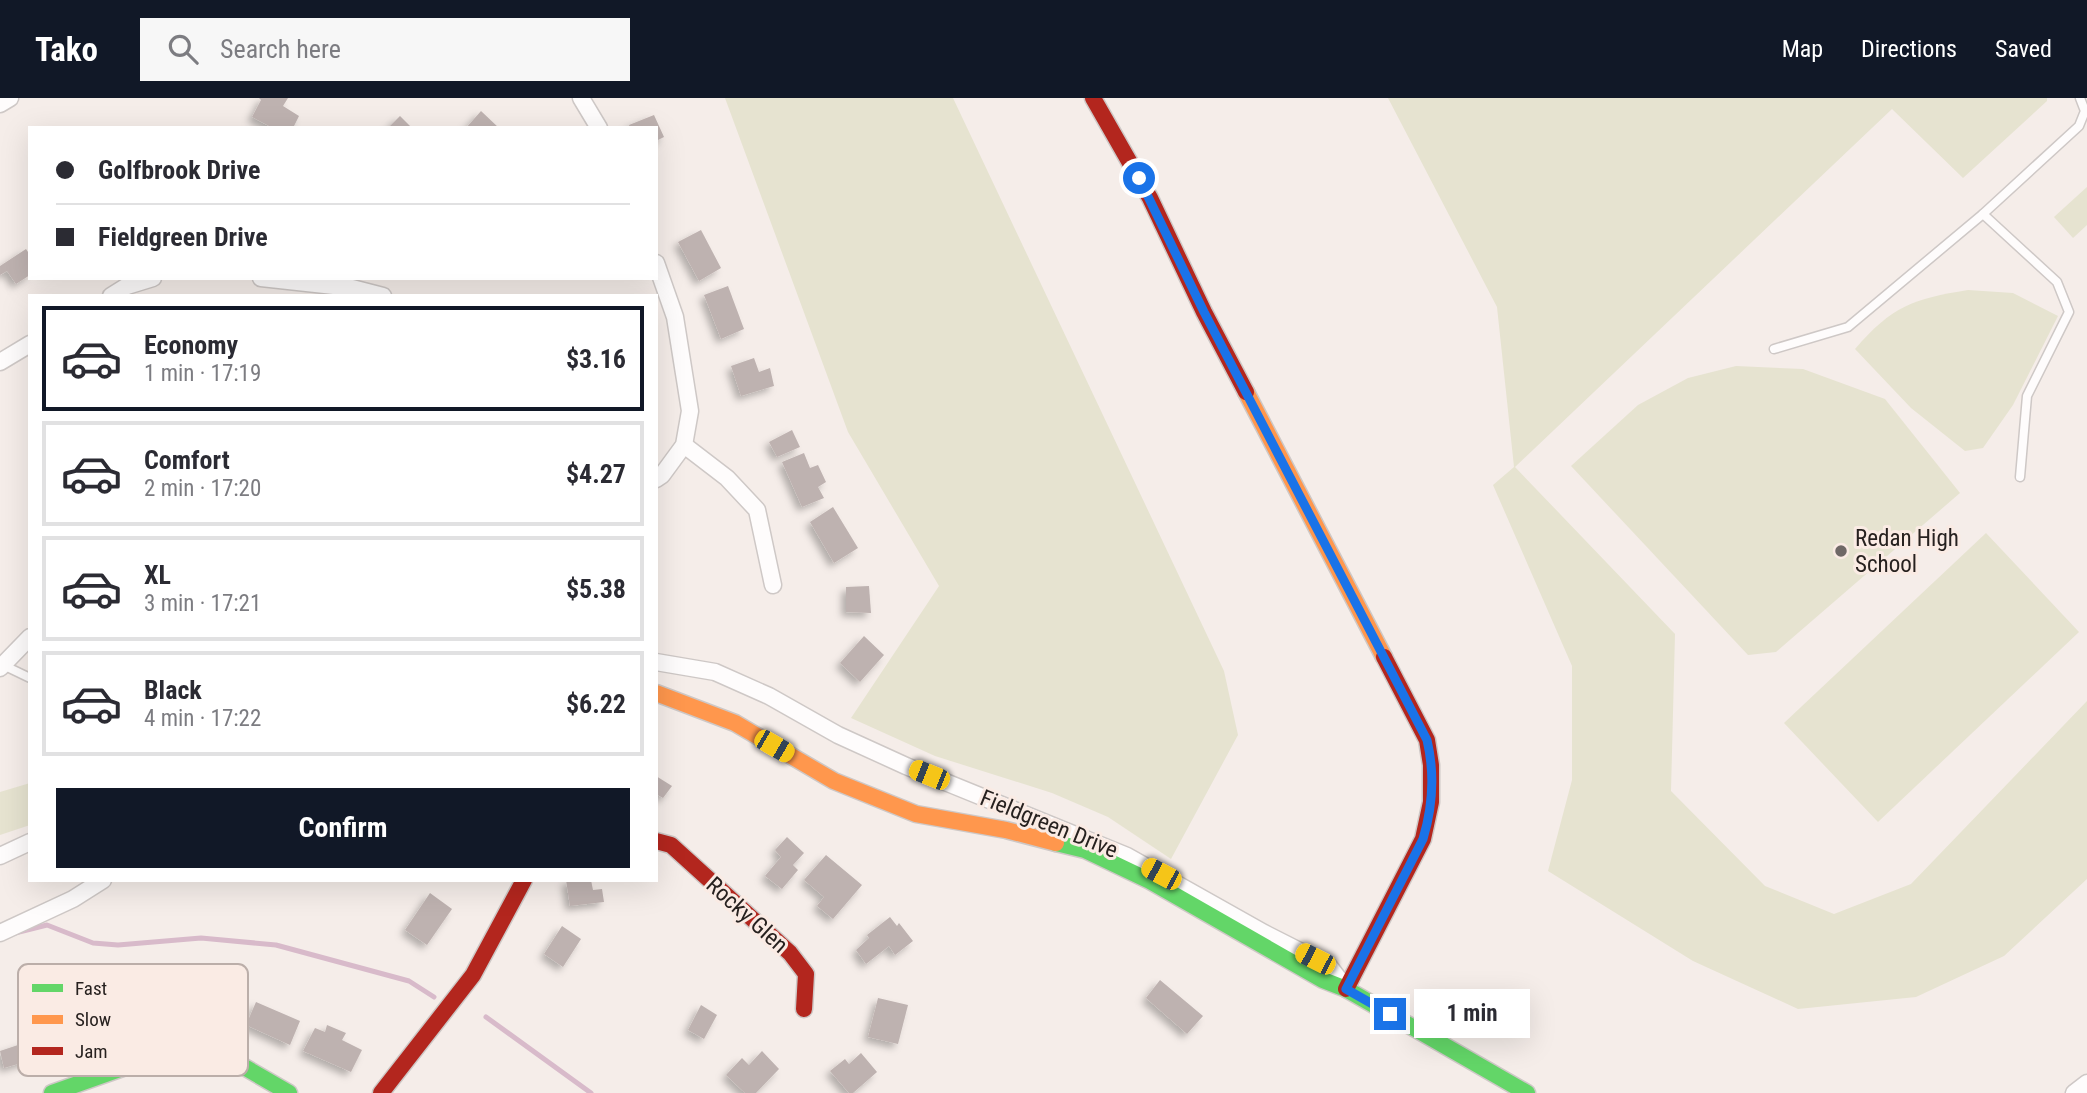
<!DOCTYPE html>
<meta charset="utf-8">
<style>
:root{--surface:#fff;--page:#f7f7f7;--text:#2b2b33;--muted:#7c7c81;--line:#e1e1e2;--accent:#111827}
body{margin:0;font-family:"Roboto Condensed",sans-serif;background:var(--page);color:var(--text);height:100vh;display:flex;flex-direction:column;font-size:26px;white-space:nowrap}
*{box-sizing:border-box;margin:0}
p{font-size:23px;color:var(--muted)}
.icon{flex:none;width:38px;height:38px;fill:none;stroke:currentColor;stroke-width:2;stroke-linecap:round;stroke-linejoin:round}
.map{position:relative;flex:1;overflow:hidden}
.details{position:absolute;left:28px;top:196px;width:630px;height:588px;display:flex;flex-direction:column;background:var(--surface);border-radius:0px;box-shadow:0 7px 28px #0002}
.details>*{flex:none}
.hud{position:absolute;left:28px;top:28px;width:630px;height:154px;border-radius:0px;box-shadow:0 7px 28px #0002;display:grid;align-content:center;height:154px;padding:0 28px;background:var(--surface)}
.end{position:absolute;width:32px;height:32px;margin:-16px;border:9px solid #1a73e8;background:#fff;box-shadow:0 0 0 4px #fff}
.from{border-radius:50%}
.bubble{position:absolute;height:49px;border-radius:0px;background:var(--surface);box-shadow:0 7px 28px #0002;font-size:23px;font-weight:700;line-height:49px;text-align:center}
.car{position:absolute;width:21px;height:42px;margin:-21px -10px;border-radius:9px;box-shadow:0 0 5px 2px #0007;background:linear-gradient(#f5c518 24%,#345 0 40%,#f5c518 0 76%,#345 0 86%,#f5c518 0)}
.hud b{display:flex;align-items:center;gap:24px;height:66px;font-size:26px}
.hud b+b{border-top:2px solid var(--line)}
.hud i{width:18px;height:18px;background:var(--text)}
ul{padding:12px 0 0;list-style:none}
li{display:flex;align-items:center;gap:21px;height:105px;margin:0 14px 10px;padding:0 14px;border:4px solid var(--line);border-radius:0px}
li div{flex:1}
li b{display:block;font-size:26px}
li em{font-style:normal;font-weight:700}
li.on{border-color:var(--accent)}
li>.icon{width:63px;height:63px;stroke-width:1.5}
.action{display:flex;gap:14px;margin-top:auto;padding:14px 28px}
.action a{flex:1;height:80px;border-radius:0px;background:var(--accent);color:#fff;font-size:28px;font-weight:700;line-height:80px;text-align:center}
header{display:flex;align-items:center;gap:42px;box-sizing:border-box;height:98px;padding:0 35px;background:var(--accent);color:#fff}
header strong{font-size:33px}
nav{display:flex;gap:38px;margin-inline-start:auto;font-size:24px}
.search{width:490px;height:63px;background:var(--page);display:flex;align-items:center;gap:18px;box-sizing:border-box;padding:0 24px;border-radius:0px;color:var(--muted);font-size:26px}
.map>svg:first-child{display:block}
.green{fill:#e6e3d0}
.lines{fill:none;stroke-linecap:round;stroke-linejoin:round}
.stream{stroke:#d8baca;stroke-width:5}
.building{fill:#beb2b0;filter:url(#shadow)}
.lane-casing{stroke:#cec8c6;stroke-width:11}
.street-casing{stroke:#cec8c6;stroke-width:19}
.fast-casing{stroke:#cec8c6;stroke-width:19}
.slow-casing{stroke:#cec8c6;stroke-width:19}
.jam-casing{stroke:#cec8c6;stroke-width:19}
.lane{stroke:#fefcfc;stroke-width:8}
.street{stroke:#fefcfc;stroke-width:16}
.fast{stroke:#63d668;stroke-width:16}
.slow{stroke:#ff974d;stroke-width:16}
.jam{stroke:#b3261e;stroke-width:16}
.route{stroke:#1a73e8;stroke-width:9}
.poi-dot{fill:#6f6866;stroke:#faebe4;stroke-width:2.5}
.labels{text-anchor:middle;dominant-baseline:central;stroke-width:6;stroke-linejoin:round;paint-order:stroke}
.poi-label{font-size:23px;fill:#27211f;stroke:#faebe4;text-anchor:start}
.street-label{font-size:23px;fill:#27211f;stroke:#faebe4}
.key{fill:#faebe4;stroke:#bbaea9;stroke-width:2}
.key-label{font-size:19px;fill:#27211f}
</style>
<header>
<strong>Tako</strong>
<div class="search"><svg class="icon" aria-label="search" viewBox="0 0 24 24"><circle cx="10" cy="10" r="6"/><path d="M15 15l6 6"/></svg>Search here</div>
<nav><a>Map</a><a>Directions</a><a>Saved</a></nav>
</header>
<div class="map">
<svg width="2087" height="995" viewBox="0 0 2087 995">
<defs>
<filter id="shadow"><feDropShadow dx="-4.5" dy="4.5" stdDeviation="3.5" flood-color="#0004"/></filter>
</defs>
<rect width="100%" height="100%" fill="#f5ede9"/>
<g class="green">
<path d="M725,0H953L1224,573L1238,637L1171,761L1108,719L1052,695L935,658L851,620L939,488L848,334Z"/>
<path d="M1388,0H2047V3L1963,80L1892,11L1515,369L1675,536L1671,693L1765,788L1834,816L1911,786L2087,603V781L2004,858L1916,899L1798,911L1693,863L1548,773L1572,682V568L1493,387L1514,369L1497,209Z"/>
<path d="M2087,89V127L2073,140L2054,119Z"/>
<path d="M1968,192L2013,195L2058,218L2013,307L1983,350L1965,353L1911,310L1855,251C1892,208 1913,201 1968,192Z"/>
<path d="M1736,268L1803,271L1885,301L1960,395L1776,554L1748,557L1571,368L1638,307L1688,280Z"/>
<path d="M1986,435L2079,534L1878,724L1784,625Z"/>
<path d="M30,685V727L0,737V694Z"/>
</g>
<g class="lines">
<g class="stream">
<path d="M15,835L47,827L93,845L118,847L201,840L276,847L409,883L434,899"/>
<path d="M486,919L591,995"/>
</g>
</g>
<g class="building">
<path d="M259,0H288L283,8L299,18L293,30H273L252,19L261,2Z"/>
<path d="M481,13L499,30H466Z"/>
<path d="M654,17L664,39L656,43V30H630L629,27Z"/>
<path d="M400,18L410,28L388,30Z"/>
<path d="M701,132L721,170L699,183L678,144Z"/>
<path d="M26,151L30,157V177L16,186L7,173L0,177V168Z"/>
<path d="M728,188L744,231L721,241L704,197Z"/>
<path d="M754,260L759,274L770,270L774,288L741,298L731,268Z"/>
<path d="M792,332L800,349L777,359L769,344Z"/>
<path d="M804,355L810,370L818,367L826,384L818,389L824,400L802,409L782,364Z"/>
<path d="M833,409L858,450L834,465L810,424Z"/>
<path d="M869,488L871,515L846,514V489Z"/>
<path d="M864,538L884,557L860,584L840,565Z"/>
<path d="M656,678L672,688L663,700L656,696Z"/>
<path d="M787,739L804,755L793,767L798,772L782,791L765,778L781,759L775,752Z"/>
<path d="M826,757L862,787L833,821L817,808L824,799L804,782Z"/>
<path d="M566,782H591L593,792L602,791L604,804L570,808Z"/>
<path d="M430,795L452,811L427,847L405,832Z"/>
<path d="M890,819L897,828L899,825L913,843L895,857L889,848L866,866L856,852L869,840L867,837Z"/>
<path d="M562,828L581,841L563,869L544,856Z"/>
<path d="M1160,882L1203,918L1187,936L1146,900Z"/>
<path d="M878,900L908,907L898,946L868,939Z"/>
<path d="M256,904L300,923L290,947L246,927Z"/>
<path d="M701,907L717,917L704,941L688,932Z"/>
<path d="M327,927L346,935L342,942L362,952L351,974L303,953L315,930L325,934Z"/>
<path d="M27,944L32,962L4,970L0,953Z"/>
<path d="M762,953L779,971L756,995H745L726,977L742,960L749,967Z"/>
<path d="M861,955L877,974L853,995H849L830,973L845,961L849,966Z"/>
</g>
<g class="lines">
<g class="lane-casing">
<g id="lane">
<path d="M1983,116L2079,28L2085,13L2080,0"/>
<path d="M1774,251L1848,229L1983,116L2057,184L2069,214L2027,298L2020,379"/>
<path d="M3,567L30,580"/>
</g>
</g>
<g class="street-casing">
<g id="street">
<path d="M581,0L599,30"/>
<path d="M0,6L10,0"/>
<path d="M656,165L675,219L690,313L684,347L662,377L656,381"/>
<path d="M261,180L352,190L383,198"/>
<path d="M111,198L127,188L153,180"/>
<path d="M0,264L30,246"/>
<path d="M684,347L727,380L757,412L773,487"/>
<path d="M656,564L715,574L769,598L838,637L906,668L1127,758L1264,835L1329,868L1345,889"/>
<path d="M0,570L30,539"/>
<path d="M0,758L30,744"/>
<path d="M0,835L73,801L103,782"/>
<path d="M2074,995L2087,985"/>
</g>
</g>
<g class="fast-casing">
<g id="fast">
<path d="M1056,745L1085,752L1150,783L1323,882L1346,891L1527,995"/>
<path d="M52,995L134,966L182,958L227,959L289,995"/>
</g>
</g>
<g class="slow-casing">
<g id="slow">
<path d="M1246,294L1384,559"/>
<path d="M656,595L735,625L834,683L916,716L1006,732L1056,745"/>
</g>
</g>
<g class="jam-casing">
<g id="jam">
<path d="M1093,0L1150,100L1204,214L1246,294"/>
<path d="M656,743L671,747L790,855L806,876L804,911"/>
<path d="M1346,891L1423,741L1431,704V667L1427,642L1384,559"/>
<path d="M381,995L473,877L524,782"/>
</g>
</g>
<use href="#lane" class="lane"/>
<use href="#street" class="street"/>
<use href="#fast" class="fast"/>
<use href="#slow" class="slow"/>
<use href="#jam" class="jam"/>
</g>
<g class="lines">
<path class="route" d="M1139,80L1204,214L1427,642C1435,676 1433,708 1423,741L1346,891L1390,916"/>
</g>
<circle class="poi-dot" cx="1841" cy="453" r="7"/>
<g class="labels">
<g class="poi-label">
<text x="1855" y="440">Redan High<tspan x="1855" dy="26">School</tspan></text>
</g>
<g class="street-label">
<text transform="translate(1049 726) rotate(22)">Fieldgreen Drive</text>
<text transform="translate(747 817) rotate(42)">Rocky Glen</text>
</g>
</g>
<rect x="18" y="866" width="230" height="112" rx="10" class="key"/>
<rect x="32" y="886" width="31" height="8" fill="#63d668"/>
<rect x="32" y="917" width="31" height="9" fill="#ff974d"/>
<rect x="32" y="949" width="31" height="8" fill="#b3261e"/>
<g class="key-label">
<text x="75" y="897">Fast</text>
<text x="75" y="928">Slow</text>
<text x="75" y="960">Jam</text>
</g>
</svg>
<i class="end from" style="left:1139px;top:80px"></i>
<i class="end" style="left:1390px;top:916px"></i>
<div class="bubble" style="left:1414px;top:891px;width:116px">1 min</div>
<i class="car" style="left:774px;top:648px;rotate:120deg"></i>
<i class="car" style="left:929px;top:677px;rotate:292deg"></i>
<i class="car" style="left:1161px;top:776px;rotate:298deg"></i>
<i class="car" style="left:1315px;top:861px;rotate:297deg"></i>
<div class="hud">
<b><i class="from"></i>Golfbrook Drive</b>
<b><i></i>Fieldgreen Drive</b>
</div>
<section class="details">
<ul>
<li class="on"><svg class="icon" aria-label="car" viewBox="0 0 24 24"><path d="M5 17H2v-5l4-1 3-4h7l3 4 3 1v5h-3M9 17h6M6 11h13"/><circle cx="7" cy="17" r="2"/><circle cx="17" cy="17" r="2"/></svg><div><b>Economy</b><p>1 min · 17:19</p></div><em>$3.16</em></li>
<li><svg class="icon" aria-label="car" viewBox="0 0 24 24"><path d="M5 17H2v-5l4-1 3-4h7l3 4 3 1v5h-3M9 17h6M6 11h13"/><circle cx="7" cy="17" r="2"/><circle cx="17" cy="17" r="2"/></svg><div><b>Comfort</b><p>2 min · 17:20</p></div><em>$4.27</em></li>
<li><svg class="icon" aria-label="car" viewBox="0 0 24 24"><path d="M5 17H2v-5l4-1 3-4h7l3 4 3 1v5h-3M9 17h6M6 11h13"/><circle cx="7" cy="17" r="2"/><circle cx="17" cy="17" r="2"/></svg><div><b>XL</b><p>3 min · 17:21</p></div><em>$5.38</em></li>
<li><svg class="icon" aria-label="car" viewBox="0 0 24 24"><path d="M5 17H2v-5l4-1 3-4h7l3 4 3 1v5h-3M9 17h6M6 11h13"/><circle cx="7" cy="17" r="2"/><circle cx="17" cy="17" r="2"/></svg><div><b>Black</b><p>4 min · 17:22</p></div><em>$6.22</em></li>
</ul>
<div class="action"><a>Confirm</a></div>
</section>
</div>
